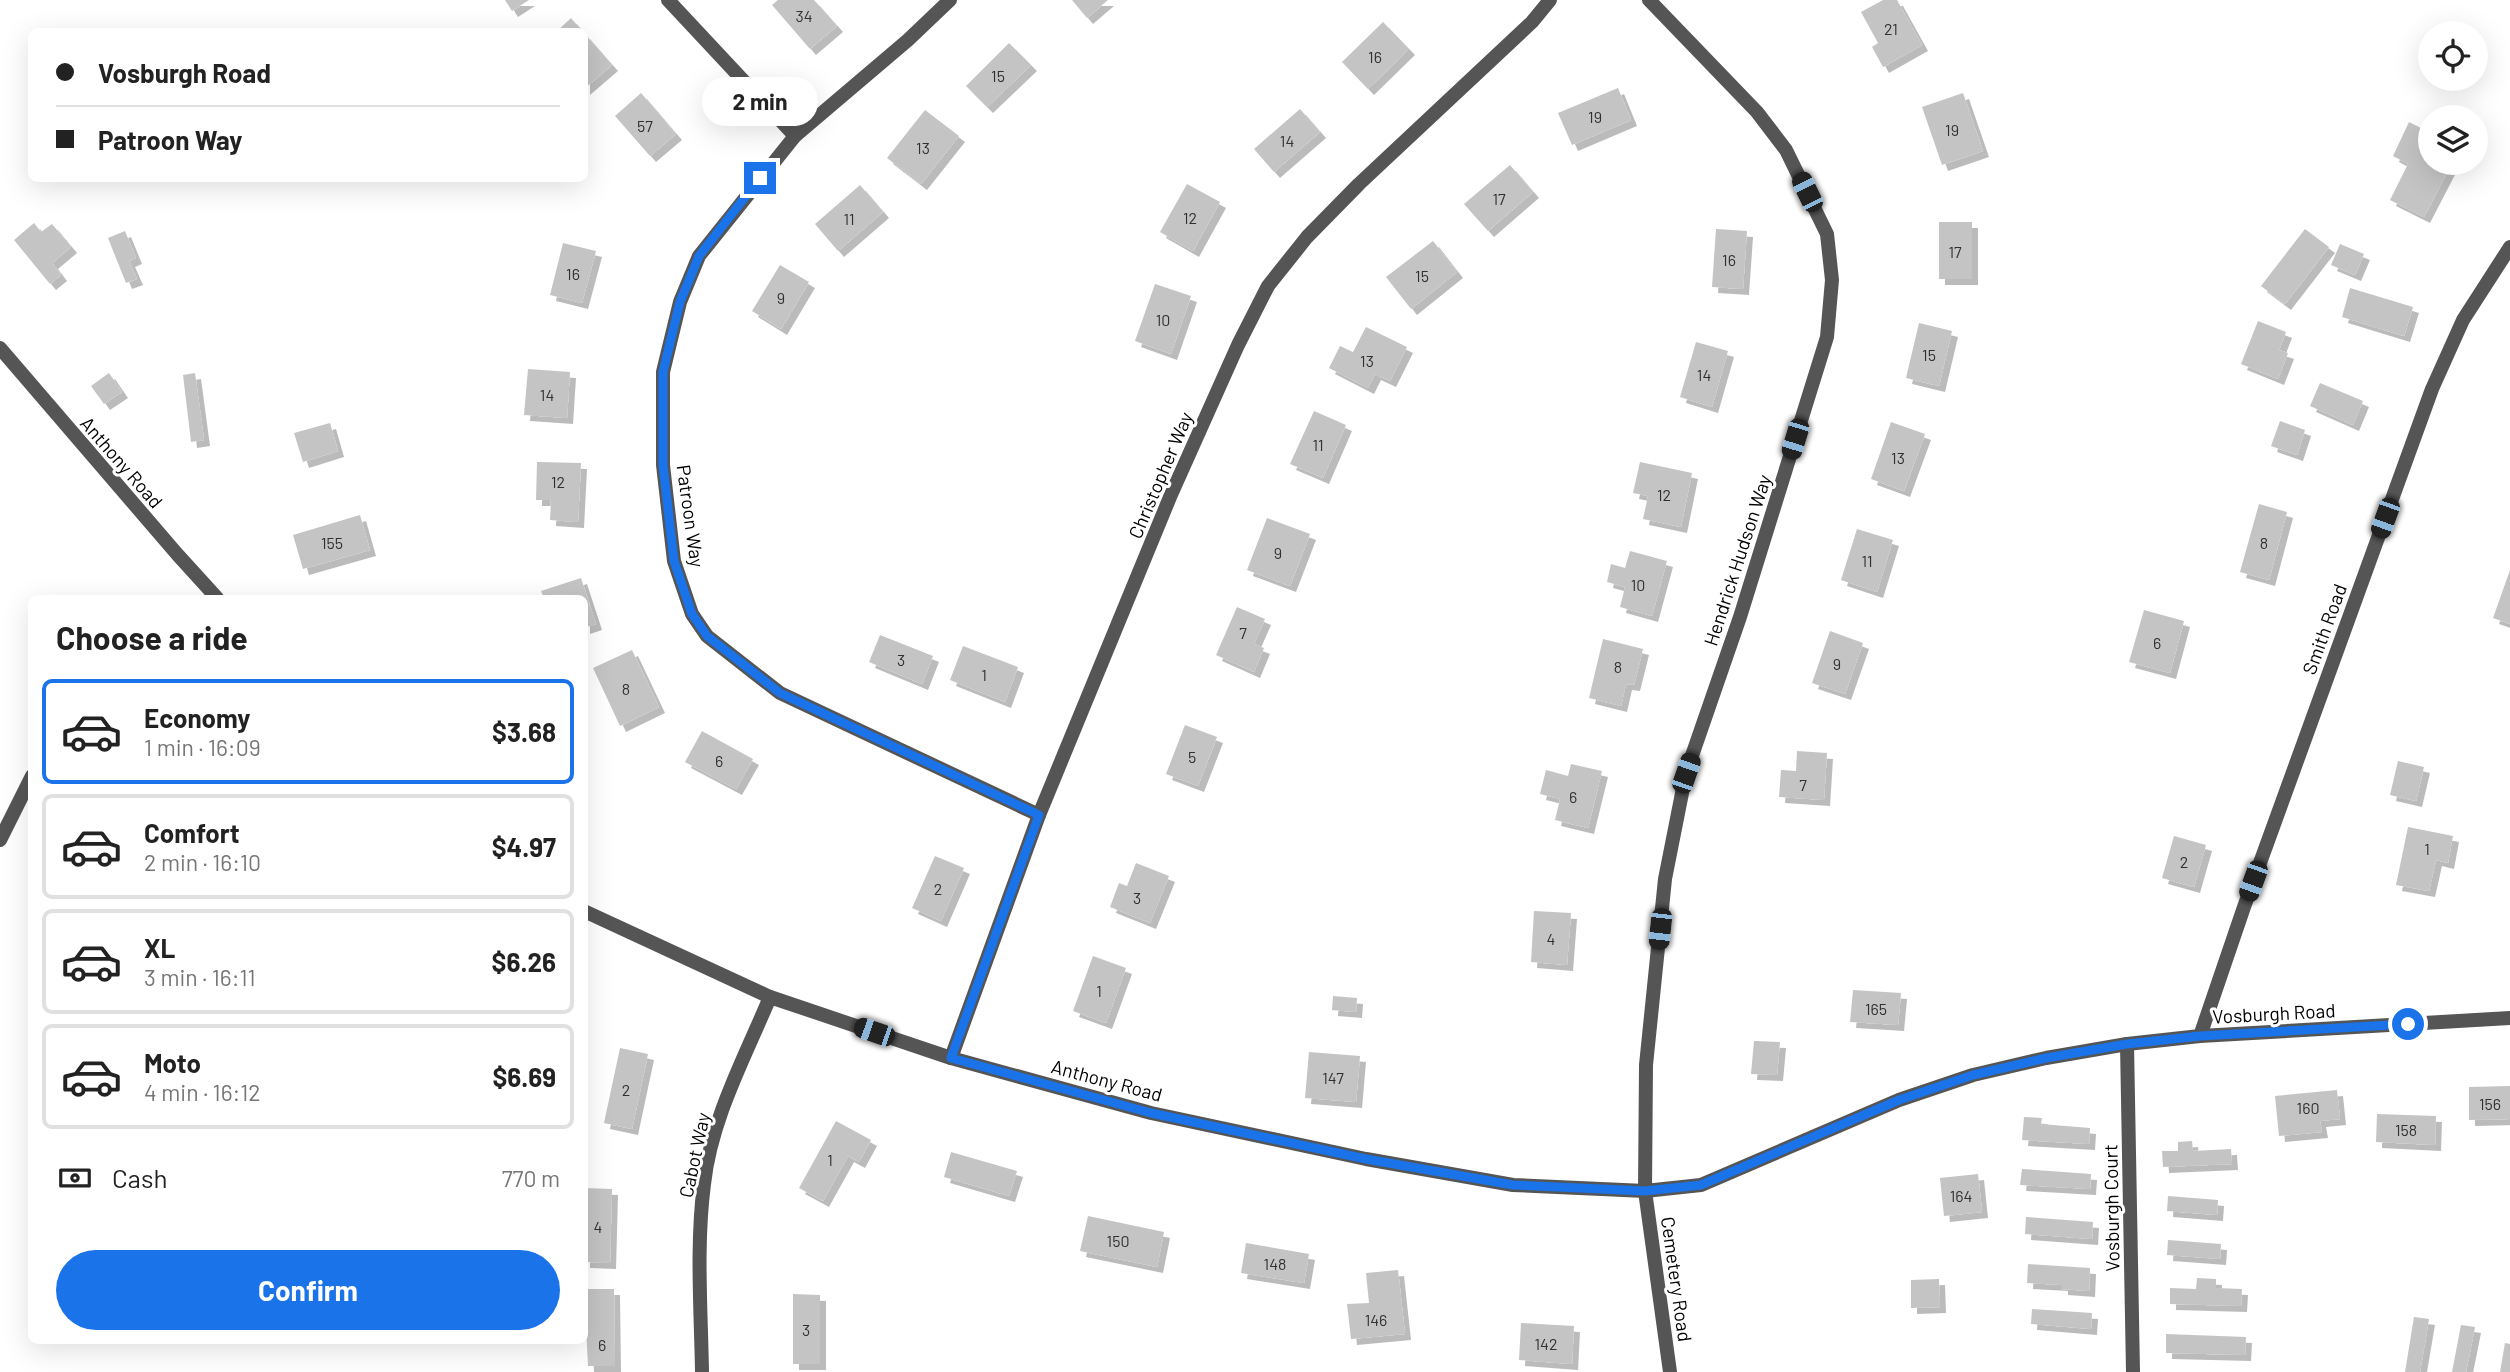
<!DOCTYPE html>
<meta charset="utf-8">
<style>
:root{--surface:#fff;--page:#f6f6f6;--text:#222;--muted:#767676;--line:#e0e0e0;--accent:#1a73e8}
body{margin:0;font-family:Barlow,sans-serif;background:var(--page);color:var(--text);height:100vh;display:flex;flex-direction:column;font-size:26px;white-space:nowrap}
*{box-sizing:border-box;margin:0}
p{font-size:23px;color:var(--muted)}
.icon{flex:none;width:38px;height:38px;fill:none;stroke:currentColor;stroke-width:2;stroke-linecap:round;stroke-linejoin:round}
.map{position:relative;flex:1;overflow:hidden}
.sheet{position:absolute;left:28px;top:595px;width:560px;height:749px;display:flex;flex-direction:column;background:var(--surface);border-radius:10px;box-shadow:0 7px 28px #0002}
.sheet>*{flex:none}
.hud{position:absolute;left:28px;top:28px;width:560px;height:154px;border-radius:10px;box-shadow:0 7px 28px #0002;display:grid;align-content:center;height:154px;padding:0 28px;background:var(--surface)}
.buttons{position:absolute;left:2418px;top:21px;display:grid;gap:14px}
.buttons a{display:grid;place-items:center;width:70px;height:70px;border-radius:50%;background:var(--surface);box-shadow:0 7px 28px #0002;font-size:35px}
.end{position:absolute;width:32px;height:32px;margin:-16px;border:9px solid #1a73e8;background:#fff;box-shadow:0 0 0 4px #fff}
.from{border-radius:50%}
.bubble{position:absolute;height:49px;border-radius:24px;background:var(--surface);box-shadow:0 7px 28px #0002;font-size:23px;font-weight:700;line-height:49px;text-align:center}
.car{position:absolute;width:21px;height:42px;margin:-21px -10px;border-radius:9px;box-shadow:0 0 5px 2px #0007;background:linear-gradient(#222 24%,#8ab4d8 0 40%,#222 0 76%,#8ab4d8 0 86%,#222 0)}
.hud b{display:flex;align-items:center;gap:24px;height:66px;font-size:26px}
.hud b+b{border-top:2px solid var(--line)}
.hud i{width:18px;height:18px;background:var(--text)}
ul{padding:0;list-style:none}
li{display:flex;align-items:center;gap:21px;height:105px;margin:0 14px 10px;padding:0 14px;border:4px solid var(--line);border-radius:10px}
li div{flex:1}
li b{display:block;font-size:26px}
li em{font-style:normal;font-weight:700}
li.selected{border-color:var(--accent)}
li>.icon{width:63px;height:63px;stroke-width:1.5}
h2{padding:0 28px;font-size:32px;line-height:84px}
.pay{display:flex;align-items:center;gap:18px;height:77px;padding:0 28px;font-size:26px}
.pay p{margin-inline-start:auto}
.cta{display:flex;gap:14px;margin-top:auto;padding:14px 28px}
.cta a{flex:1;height:80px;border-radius:42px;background:var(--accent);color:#fff;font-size:28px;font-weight:700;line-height:80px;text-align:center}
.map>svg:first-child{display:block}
.building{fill:#c4c4c4;filter:url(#shadow)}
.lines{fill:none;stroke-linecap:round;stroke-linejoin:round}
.minor{stroke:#555;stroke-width:14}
.tertiary{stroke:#555;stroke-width:14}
.route{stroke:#1a73e8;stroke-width:9}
.labels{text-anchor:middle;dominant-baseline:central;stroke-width:6;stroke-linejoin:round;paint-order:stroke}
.number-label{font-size:16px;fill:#313131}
.street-label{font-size:19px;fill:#000;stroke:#fff}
</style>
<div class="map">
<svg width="2510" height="1372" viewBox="0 0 2510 1372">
<defs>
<filter id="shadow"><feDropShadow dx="6" dy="6" stdDeviation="0" flood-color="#0004"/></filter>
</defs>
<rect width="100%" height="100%" fill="#fff"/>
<g class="building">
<path d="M505,0H529L512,11Z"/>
<path d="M778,0H814L837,26L810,49L772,5Z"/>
<path d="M1072,0H1108L1087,18Z"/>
<path d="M1883,0H1897L1922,45L1883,67L1872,47L1878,43L1861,12Z"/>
<path d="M571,18L583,32H556Z"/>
<path d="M1383,22L1409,49L1368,89L1342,62Z"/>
<path d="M584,33L612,65L584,89Z"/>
<path d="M1009,43L1031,65L987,107L966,86Z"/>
<path d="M1618,88L1631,120L1572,145L1558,113Z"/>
<path d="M641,93L676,134L650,156L615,116Z"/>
<path d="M1963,93L1983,151L1942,165L1922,107Z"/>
<path d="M1300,109L1320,132L1274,172L1254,149Z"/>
<path d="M925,110L959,136L921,184L887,158Z"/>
<path d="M2409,122L2431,133V163H2452L2424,217L2390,200L2408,164L2393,156Z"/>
<path d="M1510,165L1533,192L1488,231L1464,204Z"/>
<path d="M1187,184L1220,202L1193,251L1160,232Z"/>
<path d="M860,185L883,212L838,251L815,224Z"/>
<rect x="1939" y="222" width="33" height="57"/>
<path d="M34,223L41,232L52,224L71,247L52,263L61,275L50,284L14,240Z"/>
<path d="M1716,229L1747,231L1743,289L1712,287Z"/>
<path d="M2305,229L2329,247L2285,304L2261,286Z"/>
<path d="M125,231L136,258L129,261L137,279L126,283L108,238Z"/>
<path d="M1433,241L1457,272L1411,309L1386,277Z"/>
<path d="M563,243L596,251L582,303L550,295Z"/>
<path d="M2340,244L2364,254L2355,275L2331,265Z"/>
<path d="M780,265L809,282L781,329L752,311Z"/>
<path d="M1155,284L1191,296L1171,354L1135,341Z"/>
<path d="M2350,288L2413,307L2404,336L2342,317Z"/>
<path d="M2258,321L2286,332L2279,350L2288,353L2278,379L2241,364Z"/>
<path d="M1919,323L1952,331L1939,386L1906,378Z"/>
<path d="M1366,327L1407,347L1390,381L1375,374L1368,388L1329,368L1340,346L1353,352Z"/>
<path d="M1696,342L1728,351L1712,407L1680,397Z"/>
<path d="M528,369L570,372L567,418L524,415Z"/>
<path d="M109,373L122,392L104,404L91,386Z"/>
<path d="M195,373L204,440L191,442L183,375Z"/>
<path d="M2320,383L2363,401L2353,425L2310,406Z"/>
<path d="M1314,411L1346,425L1323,478L1290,464Z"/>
<path d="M2280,421L2305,430L2297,455L2271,446Z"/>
<path d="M1891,422L1925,434L1904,491L1871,479Z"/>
<path d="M330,423L338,451L303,462L294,433Z"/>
<path d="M537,462L581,463L578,522L550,520L551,500H536Z"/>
<path d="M1640,462L1692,473L1681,527L1643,519L1648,496L1633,493Z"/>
<path d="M2259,504L2287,512L2269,580L2240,572Z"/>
<path d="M360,515L370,550L303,569L293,535Z"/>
<path d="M1267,518L1310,534L1290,586L1247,570Z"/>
<path d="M1857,529L1893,540L1877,592L1841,580Z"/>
<path d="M1630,551L1667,561L1652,616L1620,607L1625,587L1607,582L1611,564L1625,568Z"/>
<path d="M2510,570V624L2493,618Z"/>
<path d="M581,578L596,624L584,628V598H544L541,591Z"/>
<path d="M1237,607L1265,619L1254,644L1264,648L1254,672L1216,655Z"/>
<path d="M2144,610L2184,621L2170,673L2129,662Z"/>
<path d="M1830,631L1863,643L1845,694L1812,683Z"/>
<path d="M880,635L933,656L922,684L869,662Z"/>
<path d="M1603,639L1643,649L1634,685L1626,684L1621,706L1589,698Z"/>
<path d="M963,646L1018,667L1005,702L950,680Z"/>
<path d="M632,650L659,707L620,726L593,668Z"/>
<path d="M1185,725L1217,737L1198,786L1166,774Z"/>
<path d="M702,731L753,759L736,789L685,762Z"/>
<path d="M1797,751L1827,753L1824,800L1779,797L1781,770L1796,771Z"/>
<path d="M2398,761L2424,767L2416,801L2390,795Z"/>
<path d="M1571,764L1602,771L1588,828L1555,820L1560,799L1540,794L1546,770L1568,776Z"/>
<path d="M2408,827L2453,836L2448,863L2436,860L2429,891L2396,885Z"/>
<path d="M2174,836L2206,845L2194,887L2162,878Z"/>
<path d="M935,856L964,868L941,921L912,908Z"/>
<path d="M1136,863L1169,876L1150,923L1110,907L1119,883L1127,886Z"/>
<path d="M1534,911L1571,913L1567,965L1531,962Z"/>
<path d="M1093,956L1126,968L1106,1023L1073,1011Z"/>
<path d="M1853,990L1901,993L1898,1025L1850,1022Z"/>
<path d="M1333,996L1357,998L1356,1012L1332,1010Z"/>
<path d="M1754,1041L1780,1042L1777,1075L1751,1074Z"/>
<path d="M620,1048L648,1054L632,1129L604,1123Z"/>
<path d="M1309,1052L1360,1056L1356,1102L1305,1098Z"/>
<path d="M2510,1086V1119L2469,1120V1087Z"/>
<path d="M2337,1090L2340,1119L2320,1121L2322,1132L2279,1136L2275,1096Z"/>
<path d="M2377,1114L2436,1116L2435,1145L2376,1142Z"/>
<path d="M2024,1117L2042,1118L2041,1124L2090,1128L2089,1144L2022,1140Z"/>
<path d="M836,1121L871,1140L859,1162L848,1156L823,1201L799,1188Z"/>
<path d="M2192,1141L2193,1151L2231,1149L2232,1164L2163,1167L2162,1151H2178V1142Z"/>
<path d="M951,1152L1017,1171L1009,1196L944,1177Z"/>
<path d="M2022,1169L2091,1174L2090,1189L2020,1185Z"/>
<path d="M1978,1174L1982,1212L1944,1216L1940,1178Z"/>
<path d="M584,1188L612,1189L610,1263L584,1262Z"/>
<path d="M2168,1196L2218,1200L2217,1215L2167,1211Z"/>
<path d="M1088,1216L1164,1232L1157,1267L1080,1251Z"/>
<path d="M2026,1217L2093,1222L2092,1239L2025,1234Z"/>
<path d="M2168,1240L2221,1244L2220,1259L2167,1255Z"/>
<path d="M1246,1243L1309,1254L1304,1283L1241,1273Z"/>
<path d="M2028,1264L2090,1268L2089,1291L2062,1289V1285L2027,1283Z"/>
<path d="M1398,1270L1405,1334L1351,1339L1347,1304L1369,1303L1366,1273Z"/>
<path d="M2197,1278L2216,1279V1288L2242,1289L2241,1306L2170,1304V1288L2196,1289Z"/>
<path d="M1939,1279L1940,1307L1911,1308V1280Z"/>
<path d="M584,1289H614L615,1366H588Z"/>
<path d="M793,1294L820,1295V1364H793Z"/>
<path d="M2032,1309L2092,1313L2091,1329L2031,1324Z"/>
<path d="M2414,1317L2429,1319L2420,1372H2405Z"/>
<path d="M1521,1323L1574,1326L1572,1364L1519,1360Z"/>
<path d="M2461,1325L2475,1327L2466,1372H2452Z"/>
<path d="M2166,1334L2246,1337L2245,1355L2166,1353Z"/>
<path d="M2505,1343L2510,1344V1372H2500Z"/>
</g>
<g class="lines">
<g class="minor">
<path d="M668,0L795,136"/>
<path d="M950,0L908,40L795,136L699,256L680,302L663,372V465L674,561L692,614L707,636L780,693L1039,815"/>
<path d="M0,840L32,776"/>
<path d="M2200,1036L2244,907L2432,389L2463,320L2510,247"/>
<path d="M2127,1044L2133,1372"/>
<path d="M951,1058L1039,815L1170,497L1238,345L1268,286L1307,237L1359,184L1532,22L1550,0"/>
<path d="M1645,1191L1646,1065L1665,879L1686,773L1740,617L1827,337L1832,280L1827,234L1786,150L1757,112L1649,0"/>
<path d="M702,1372C701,1310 696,1246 704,1184C711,1119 745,1057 770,997"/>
</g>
<g class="tertiary">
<path d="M0,348L177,554L217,598"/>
<path d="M584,911L770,997L951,1058L1151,1113L1366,1159L1513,1185L1645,1191L1701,1185L1899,1100L1973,1075L2046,1058L2127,1044L2200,1036L2510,1018"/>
<path d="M1645,1191L1670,1372"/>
</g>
</g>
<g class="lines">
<path class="route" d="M760,178L699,256L680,302L663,372V465L674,561L692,614L707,636L780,693L1039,815L951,1058L1151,1113L1366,1159L1513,1185L1645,1191L1701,1185L1899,1100L1973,1075L2046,1058L2127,1044L2200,1036L2408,1024"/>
</g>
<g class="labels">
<g class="number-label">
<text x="804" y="15">34</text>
<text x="1891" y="28">21</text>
<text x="1375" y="56">16</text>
<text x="998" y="75">15</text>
<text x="1595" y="116">19</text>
<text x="645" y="125">57</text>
<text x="1952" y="129">19</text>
<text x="1287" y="140">14</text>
<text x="923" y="147">13</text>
<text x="1499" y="198">17</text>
<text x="1190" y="217">12</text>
<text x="849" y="218">11</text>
<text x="1955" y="251">17</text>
<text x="1729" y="259">16</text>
<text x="573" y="273">16</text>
<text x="1422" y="275">15</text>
<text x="781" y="297">9</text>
<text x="1163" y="319">10</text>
<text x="1929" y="354">15</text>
<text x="1367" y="360">13</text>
<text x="1704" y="374">14</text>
<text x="547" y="394">14</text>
<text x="1318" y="444">11</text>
<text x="1898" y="457">13</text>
<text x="558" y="481">12</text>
<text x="1664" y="494">12</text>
<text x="332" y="542">155</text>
<text x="2264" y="542">8</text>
<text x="1278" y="552">9</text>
<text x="1867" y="560">11</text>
<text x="1638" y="584">10</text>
<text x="1243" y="632">7</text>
<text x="2157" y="642">6</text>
<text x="901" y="659">3</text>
<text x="1837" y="663">9</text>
<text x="1618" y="666">8</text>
<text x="984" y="674">1</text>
<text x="626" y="688">8</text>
<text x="1192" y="756">5</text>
<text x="719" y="760">6</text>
<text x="1803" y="784">7</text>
<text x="1573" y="796">6</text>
<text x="2427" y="848">1</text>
<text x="2184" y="861">2</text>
<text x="938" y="888">2</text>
<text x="1137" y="897">3</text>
<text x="1551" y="938">4</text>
<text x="1099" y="990">1</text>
<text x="1876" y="1008">165</text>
<text x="1333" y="1077">147</text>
<text x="626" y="1089">2</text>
<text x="2490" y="1103">156</text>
<text x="2308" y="1107">160</text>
<text x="2406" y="1129">158</text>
<text x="830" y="1159">1</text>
<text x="1961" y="1195">164</text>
<text x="598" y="1226">4</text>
<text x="1118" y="1240">150</text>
<text x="1275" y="1263">148</text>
<text x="1376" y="1319">146</text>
<text x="806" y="1329">3</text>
<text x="1546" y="1343">142</text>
<text x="602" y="1344">6</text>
</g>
<g class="street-label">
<text transform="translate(122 462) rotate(49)">Anthony Road</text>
<text transform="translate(1160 475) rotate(-67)">Christopher Way</text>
<text transform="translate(691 516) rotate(82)">Patroon Way</text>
<text transform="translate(1737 560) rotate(-72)">Hendrick Hudson Way</text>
<text transform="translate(2324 629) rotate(-70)">Smith Road</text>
<text transform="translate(2274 1013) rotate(-3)">Vosburgh Road</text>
<text transform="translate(1107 1080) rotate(15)">Anthony Road</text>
<text transform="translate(694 1155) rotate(-78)">Cabot Way</text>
<text transform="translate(2111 1208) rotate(-91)">Vosburgh Court</text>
<text transform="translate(1677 1279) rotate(82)">Cemetery Road</text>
</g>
</g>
</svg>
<div class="buttons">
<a><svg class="icon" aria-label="locate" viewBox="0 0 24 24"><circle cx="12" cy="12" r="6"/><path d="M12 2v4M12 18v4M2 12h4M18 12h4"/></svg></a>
<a><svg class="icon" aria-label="layers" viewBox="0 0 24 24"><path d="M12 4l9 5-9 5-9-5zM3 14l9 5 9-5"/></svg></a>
</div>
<i class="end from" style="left:2408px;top:1024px"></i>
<i class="end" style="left:760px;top:178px"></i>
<div class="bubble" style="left:702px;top:77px;width:116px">2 min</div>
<i class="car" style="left:1807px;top:192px;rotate:334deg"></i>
<i class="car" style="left:1795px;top:439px;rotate:197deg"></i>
<i class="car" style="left:2385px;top:518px;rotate:200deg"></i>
<i class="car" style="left:1686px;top:773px;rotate:19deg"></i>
<i class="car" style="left:2253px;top:881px;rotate:200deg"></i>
<i class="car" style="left:1660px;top:929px;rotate:186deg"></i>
<i class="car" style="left:874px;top:1032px;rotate:289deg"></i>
<div class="hud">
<b><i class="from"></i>Vosburgh Road</b>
<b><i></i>Patroon Way</b>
</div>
<section class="sheet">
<h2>Choose a ride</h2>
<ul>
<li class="selected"><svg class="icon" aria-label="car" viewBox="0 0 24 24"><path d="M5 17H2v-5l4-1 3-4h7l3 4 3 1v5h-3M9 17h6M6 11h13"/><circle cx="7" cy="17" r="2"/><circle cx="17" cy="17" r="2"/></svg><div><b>Economy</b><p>1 min · 16:09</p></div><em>$3.68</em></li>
<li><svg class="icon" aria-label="car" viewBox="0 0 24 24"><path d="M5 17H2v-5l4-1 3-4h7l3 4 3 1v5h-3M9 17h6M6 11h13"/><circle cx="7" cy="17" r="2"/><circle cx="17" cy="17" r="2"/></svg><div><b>Comfort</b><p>2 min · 16:10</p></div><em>$4.97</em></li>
<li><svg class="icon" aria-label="car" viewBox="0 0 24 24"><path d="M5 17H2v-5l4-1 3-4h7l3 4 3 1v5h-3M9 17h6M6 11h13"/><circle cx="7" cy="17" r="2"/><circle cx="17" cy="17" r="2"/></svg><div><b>XL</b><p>3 min · 16:11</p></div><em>$6.26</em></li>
<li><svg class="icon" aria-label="car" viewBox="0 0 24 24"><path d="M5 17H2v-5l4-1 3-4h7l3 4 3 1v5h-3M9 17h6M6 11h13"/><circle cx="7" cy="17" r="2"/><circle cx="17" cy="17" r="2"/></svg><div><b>Moto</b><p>4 min · 16:12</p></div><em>$6.69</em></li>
</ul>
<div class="pay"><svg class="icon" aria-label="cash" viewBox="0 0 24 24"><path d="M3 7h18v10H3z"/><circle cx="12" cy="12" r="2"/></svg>Cash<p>770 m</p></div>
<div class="cta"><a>Confirm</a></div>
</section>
</div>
